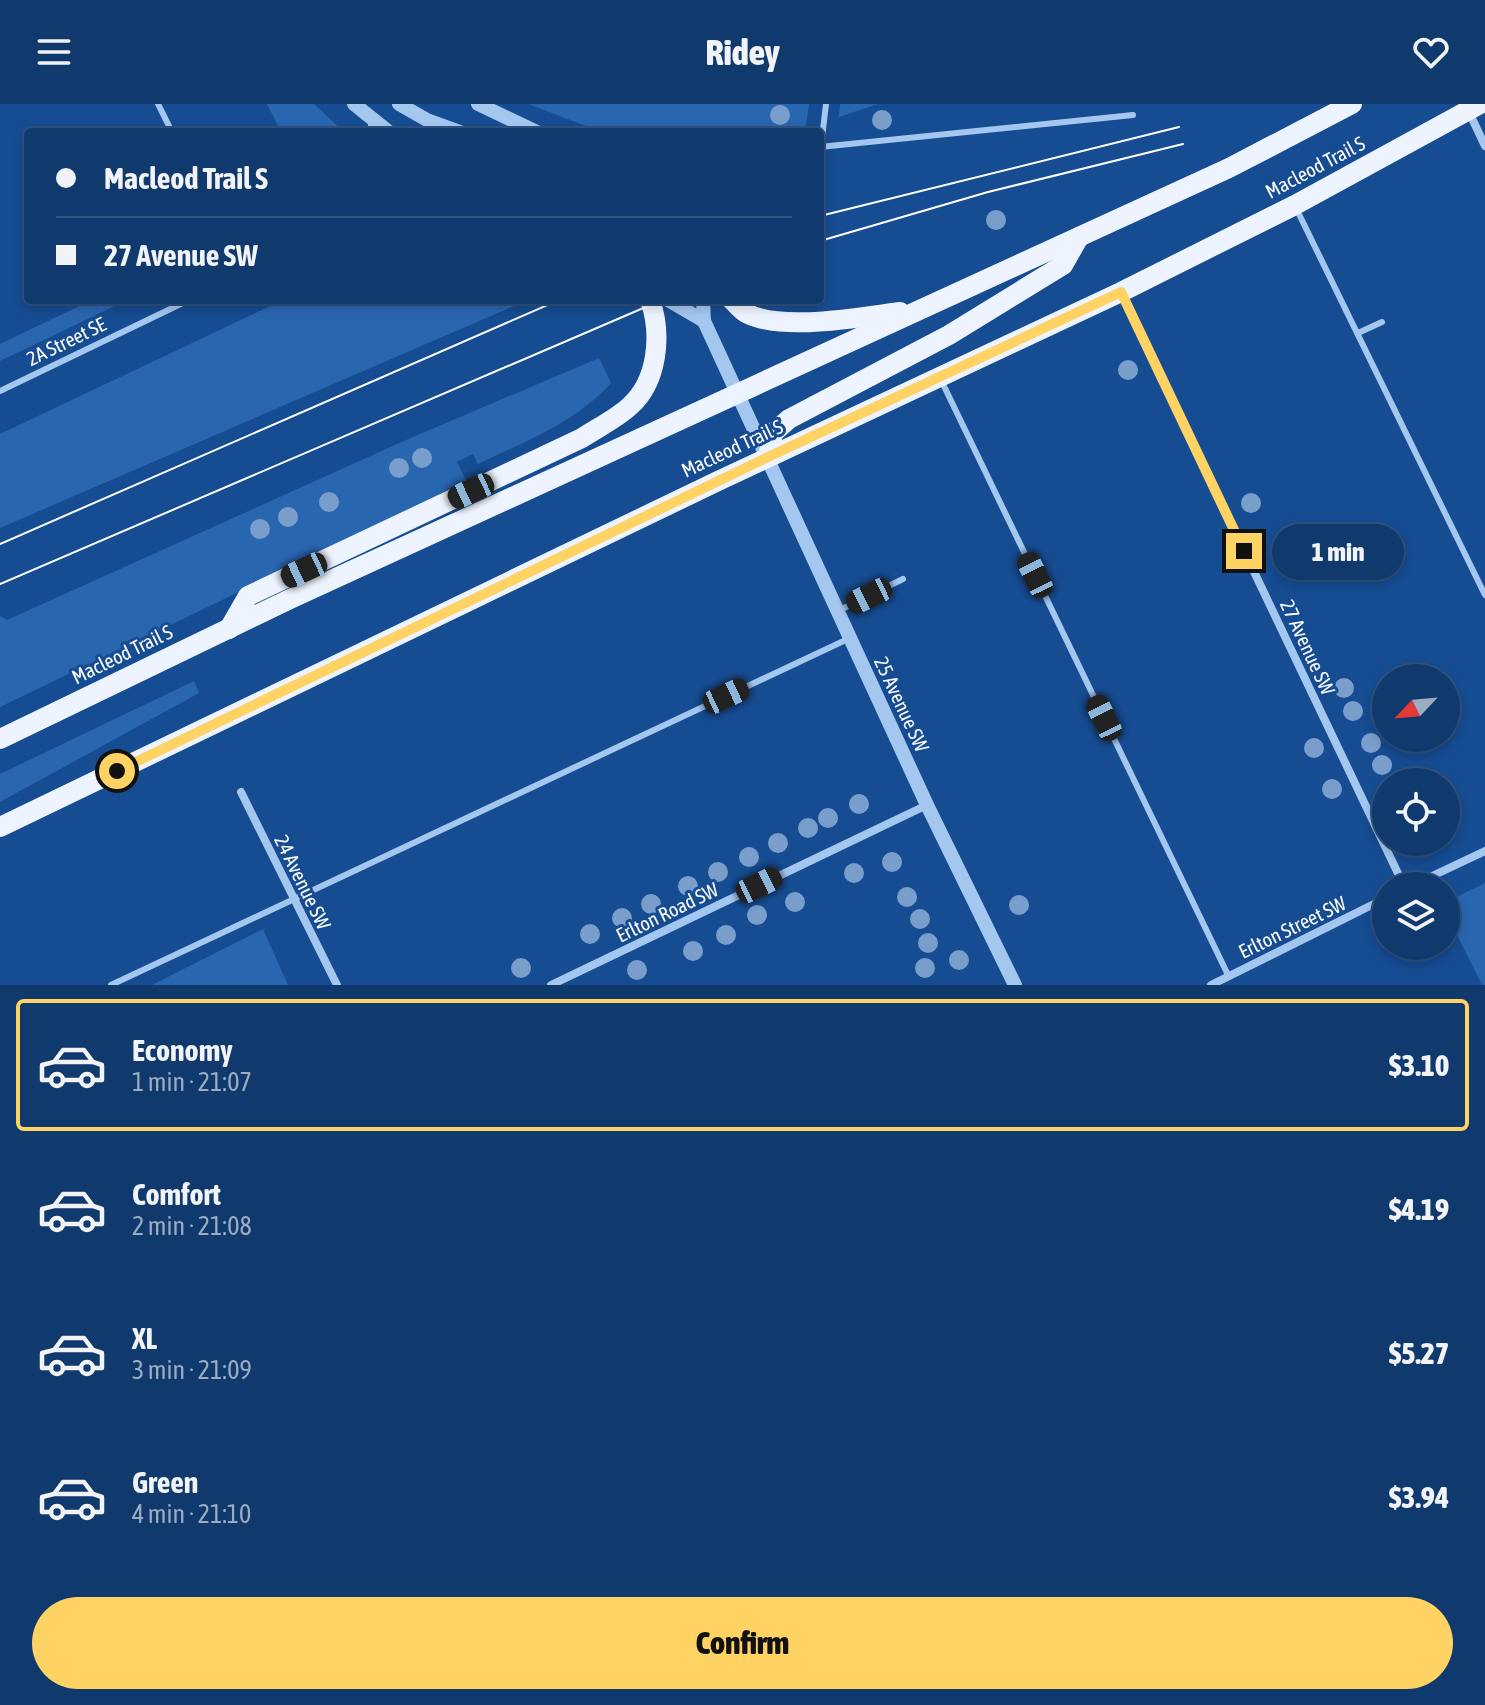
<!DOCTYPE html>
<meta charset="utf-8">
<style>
:root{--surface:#10396d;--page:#1e4475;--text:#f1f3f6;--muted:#9cacc2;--line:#305380;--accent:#ffd264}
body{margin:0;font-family:"Asap Condensed",sans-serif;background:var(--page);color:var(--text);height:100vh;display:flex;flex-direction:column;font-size:30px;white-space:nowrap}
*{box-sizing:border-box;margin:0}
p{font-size:26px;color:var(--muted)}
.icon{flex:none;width:44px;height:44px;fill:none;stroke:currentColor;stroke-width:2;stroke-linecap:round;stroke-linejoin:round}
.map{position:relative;height:881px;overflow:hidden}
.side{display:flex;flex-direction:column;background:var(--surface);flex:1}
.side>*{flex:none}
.banner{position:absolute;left:24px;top:24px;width:800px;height:176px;border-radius:8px;box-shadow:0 4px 12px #0003,0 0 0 2px var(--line);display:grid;align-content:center;height:176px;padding:0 32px;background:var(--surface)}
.needle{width:52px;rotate:244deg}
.controls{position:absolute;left:1372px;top:560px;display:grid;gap:16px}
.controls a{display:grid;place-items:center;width:88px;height:88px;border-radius:50%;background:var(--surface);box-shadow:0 4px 12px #0003,0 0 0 2px var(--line);font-size:40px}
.end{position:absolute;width:36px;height:36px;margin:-18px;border:10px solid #ffd264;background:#111;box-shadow:0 0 0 4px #111}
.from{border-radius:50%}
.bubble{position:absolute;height:56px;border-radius:28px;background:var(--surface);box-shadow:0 4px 12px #0003,0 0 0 2px var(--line);font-size:26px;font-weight:800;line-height:56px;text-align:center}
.car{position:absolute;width:24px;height:48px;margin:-24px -12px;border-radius:10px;box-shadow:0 0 6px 2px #0007;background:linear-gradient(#222 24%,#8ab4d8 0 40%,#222 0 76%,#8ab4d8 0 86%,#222 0)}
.banner b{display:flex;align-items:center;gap:28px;height:76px;font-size:30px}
.banner b+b{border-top:2px solid var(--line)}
.banner i{width:20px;height:20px;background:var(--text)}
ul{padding:14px 0 0;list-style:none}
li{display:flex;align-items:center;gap:24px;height:132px;margin:0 16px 12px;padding:0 16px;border:4px solid transparent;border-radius:8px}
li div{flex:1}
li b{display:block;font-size:30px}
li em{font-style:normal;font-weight:800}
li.active{border-color:var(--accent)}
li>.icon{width:72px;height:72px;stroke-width:1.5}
.primary-button{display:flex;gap:16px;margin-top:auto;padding:16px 32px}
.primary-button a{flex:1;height:92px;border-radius:48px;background:var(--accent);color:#111;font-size:32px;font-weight:800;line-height:92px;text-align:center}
header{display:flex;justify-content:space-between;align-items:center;height:104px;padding:0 32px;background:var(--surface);font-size:36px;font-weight:800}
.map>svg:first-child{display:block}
.green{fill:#2966b0}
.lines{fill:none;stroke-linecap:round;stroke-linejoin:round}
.service{stroke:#a4c7f0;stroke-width:6}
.minor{stroke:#a4c7f0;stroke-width:8}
.tertiary{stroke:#a4c7f0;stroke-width:14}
.primary{stroke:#eef4ff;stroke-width:20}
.tram{stroke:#fff;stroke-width:2}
.tree{fill:#7a9ecb}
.route{stroke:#ffd264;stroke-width:10}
.labels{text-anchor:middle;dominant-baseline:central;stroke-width:6;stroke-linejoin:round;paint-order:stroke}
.street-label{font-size:20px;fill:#fff;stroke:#164c91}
</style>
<header><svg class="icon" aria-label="menu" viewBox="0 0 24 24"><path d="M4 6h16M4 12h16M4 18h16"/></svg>Ridey<svg class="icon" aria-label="heart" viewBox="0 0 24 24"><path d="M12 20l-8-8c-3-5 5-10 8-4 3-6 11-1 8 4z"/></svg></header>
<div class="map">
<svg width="1485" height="881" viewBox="0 0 1485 881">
<rect width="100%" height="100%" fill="#164c91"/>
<g class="green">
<path d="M267,0H314L344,28H281Z"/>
<path d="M528,0H809L806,21L802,28H602Z"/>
<path d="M840,0H878L839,13Z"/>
<path d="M92,196H119L121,199L0,257V240Z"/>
<path d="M283,196H528L0,424V330Z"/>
<path d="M599,254L611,279C575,319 526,337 478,360L473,350L457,358L467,378L0,603V512L7,516L406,336Z"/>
<path d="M194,577L199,589L0,698V670Z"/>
<path d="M1485,779V881H1482L1446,809V798Z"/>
<path d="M263,825L288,881H152Z"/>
</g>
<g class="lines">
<g class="service">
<path d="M158,0L172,28"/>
<path d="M371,28V15"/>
<path d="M820,43L1133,11"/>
<path d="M821,43L826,0"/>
<path d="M1297,106L1485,491"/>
<path d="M1358,229L1382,218"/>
<path d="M942,278L1229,873"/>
<path d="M0,287L189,196"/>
<path d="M838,507L903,475"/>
<path d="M111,881L850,534"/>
</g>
<g class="minor">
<path d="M1469,8L1485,42"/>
<path d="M1122,191L1404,782"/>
<path d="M241,688L337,881"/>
<path d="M1411,782L1485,747"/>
<path d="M551,881L927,701"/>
<path d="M1211,881L1386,794"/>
</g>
<g class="tertiary">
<path d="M354,0L389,28"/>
<path d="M399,0L427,16L460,28"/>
<path d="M478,0L537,28"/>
<path d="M668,196L704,217"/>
<path d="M703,196L704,217L927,701L1015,881"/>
</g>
<g class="primary">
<path d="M732,196C736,200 741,206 746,209C781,228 860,213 900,208"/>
<path d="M768,353L773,329L789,315L949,231L1063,161L1079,133"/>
<path d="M229,525L248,492L582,334C597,324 616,315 630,302C658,277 662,230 650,196"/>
<path d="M0,635L290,495L1229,64L1352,0"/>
<path d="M0,723L718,377L1121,188L1295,101L1480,0"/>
</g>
<g class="tram">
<path d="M820,112L1179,23"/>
<path d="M820,137L988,88L1183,40"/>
<path d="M0,440L559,196"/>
<path d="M0,480L662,196"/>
</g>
</g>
<g class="tree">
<circle cx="780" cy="11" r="10"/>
<circle cx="882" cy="16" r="10"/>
<circle cx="996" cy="116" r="10"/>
<circle cx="1128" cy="266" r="10"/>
<circle cx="422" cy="354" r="10"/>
<circle cx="399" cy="364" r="10"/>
<circle cx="329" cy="398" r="10"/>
<circle cx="1251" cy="399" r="10"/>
<circle cx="288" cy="413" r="10"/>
<circle cx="260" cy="425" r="10"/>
<circle cx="1344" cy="584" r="10"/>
<circle cx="1353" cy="607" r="10"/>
<circle cx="1371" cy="639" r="10"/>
<circle cx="1314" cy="644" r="10"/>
<circle cx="1382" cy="661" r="10"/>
<circle cx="1332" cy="685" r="10"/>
<circle cx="859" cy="700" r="10"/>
<circle cx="828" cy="714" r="10"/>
<circle cx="808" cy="724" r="10"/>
<circle cx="778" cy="739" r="10"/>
<circle cx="749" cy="753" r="10"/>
<circle cx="892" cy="758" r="10"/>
<circle cx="718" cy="768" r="10"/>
<circle cx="854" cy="769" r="10"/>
<circle cx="688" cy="782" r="10"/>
<circle cx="907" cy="793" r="10"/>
<circle cx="795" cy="798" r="10"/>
<circle cx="651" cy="800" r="10"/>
<circle cx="1019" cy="801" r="10"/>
<circle cx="757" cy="811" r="10"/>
<circle cx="622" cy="814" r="10"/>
<circle cx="920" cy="815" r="10"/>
<circle cx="590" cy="830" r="10"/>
<circle cx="726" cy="831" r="10"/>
<circle cx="928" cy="839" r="10"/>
<circle cx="693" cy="847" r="10"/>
<circle cx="959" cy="856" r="10"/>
<circle cx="521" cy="864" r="10"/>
<circle cx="925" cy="864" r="10"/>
<circle cx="637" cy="866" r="10"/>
</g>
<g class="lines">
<path class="route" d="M117,667L768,353L1121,188L1244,447"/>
</g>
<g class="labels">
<g class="street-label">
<text transform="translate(1315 63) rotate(-28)">Macleod Trail S</text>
<text transform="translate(66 237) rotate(-26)">2A Street SE</text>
<text transform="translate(732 344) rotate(-25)">Macleod Trail S</text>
<text transform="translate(1308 543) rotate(65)">27 Avenue SW</text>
<text transform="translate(122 550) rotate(-26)">Macleod Trail S</text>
<text transform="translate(902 600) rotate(65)">25 Avenue SW</text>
<text transform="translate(303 778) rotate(64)">24 Avenue SW</text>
<text transform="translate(667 808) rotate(-26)">Erlton Road SW</text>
<text transform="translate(1292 823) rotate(-26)">Erlton Street SW</text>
</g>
</g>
</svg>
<div class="controls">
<a><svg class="needle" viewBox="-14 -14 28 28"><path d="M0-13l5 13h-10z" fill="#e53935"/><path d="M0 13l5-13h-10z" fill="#9cacc2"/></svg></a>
<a><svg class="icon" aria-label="locate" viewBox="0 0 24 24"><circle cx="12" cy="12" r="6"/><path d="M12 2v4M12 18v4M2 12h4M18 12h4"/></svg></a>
<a><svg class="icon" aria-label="layers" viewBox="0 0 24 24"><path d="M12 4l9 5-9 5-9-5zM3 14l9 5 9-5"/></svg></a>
</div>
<i class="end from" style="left:117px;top:667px"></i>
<i class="end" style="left:1244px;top:447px"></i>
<div class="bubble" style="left:1272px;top:420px;width:132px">1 min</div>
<i class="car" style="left:471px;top:387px;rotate:245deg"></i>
<i class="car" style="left:304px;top:466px;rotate:245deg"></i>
<i class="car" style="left:1035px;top:471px;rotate:334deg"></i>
<i class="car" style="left:869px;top:492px;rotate:244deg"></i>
<i class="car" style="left:726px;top:592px;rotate:65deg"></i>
<i class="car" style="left:1104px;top:614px;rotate:334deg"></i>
<i class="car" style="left:759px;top:781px;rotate:64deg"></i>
<div class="banner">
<b><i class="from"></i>Macleod Trail S</b>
<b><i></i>27 Avenue SW</b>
</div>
</div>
<section class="side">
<ul>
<li class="active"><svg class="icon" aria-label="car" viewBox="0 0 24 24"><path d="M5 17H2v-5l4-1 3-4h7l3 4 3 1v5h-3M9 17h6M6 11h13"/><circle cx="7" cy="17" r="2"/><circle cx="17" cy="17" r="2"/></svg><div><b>Economy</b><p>1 min · 21:07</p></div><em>$3.10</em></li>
<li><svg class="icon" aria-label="car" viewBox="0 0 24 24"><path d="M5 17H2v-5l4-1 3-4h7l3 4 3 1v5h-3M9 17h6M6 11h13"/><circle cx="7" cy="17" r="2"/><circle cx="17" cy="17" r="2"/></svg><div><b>Comfort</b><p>2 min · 21:08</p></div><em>$4.19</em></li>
<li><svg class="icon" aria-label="car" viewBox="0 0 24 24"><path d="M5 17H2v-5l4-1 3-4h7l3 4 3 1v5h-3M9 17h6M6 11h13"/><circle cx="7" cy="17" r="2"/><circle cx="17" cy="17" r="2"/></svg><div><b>XL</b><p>3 min · 21:09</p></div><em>$5.27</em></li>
<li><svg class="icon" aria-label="car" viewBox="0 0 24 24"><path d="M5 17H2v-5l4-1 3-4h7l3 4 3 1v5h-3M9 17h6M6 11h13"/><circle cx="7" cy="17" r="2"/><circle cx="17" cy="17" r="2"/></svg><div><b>Green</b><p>4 min · 21:10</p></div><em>$3.94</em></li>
</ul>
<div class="primary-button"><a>Confirm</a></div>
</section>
